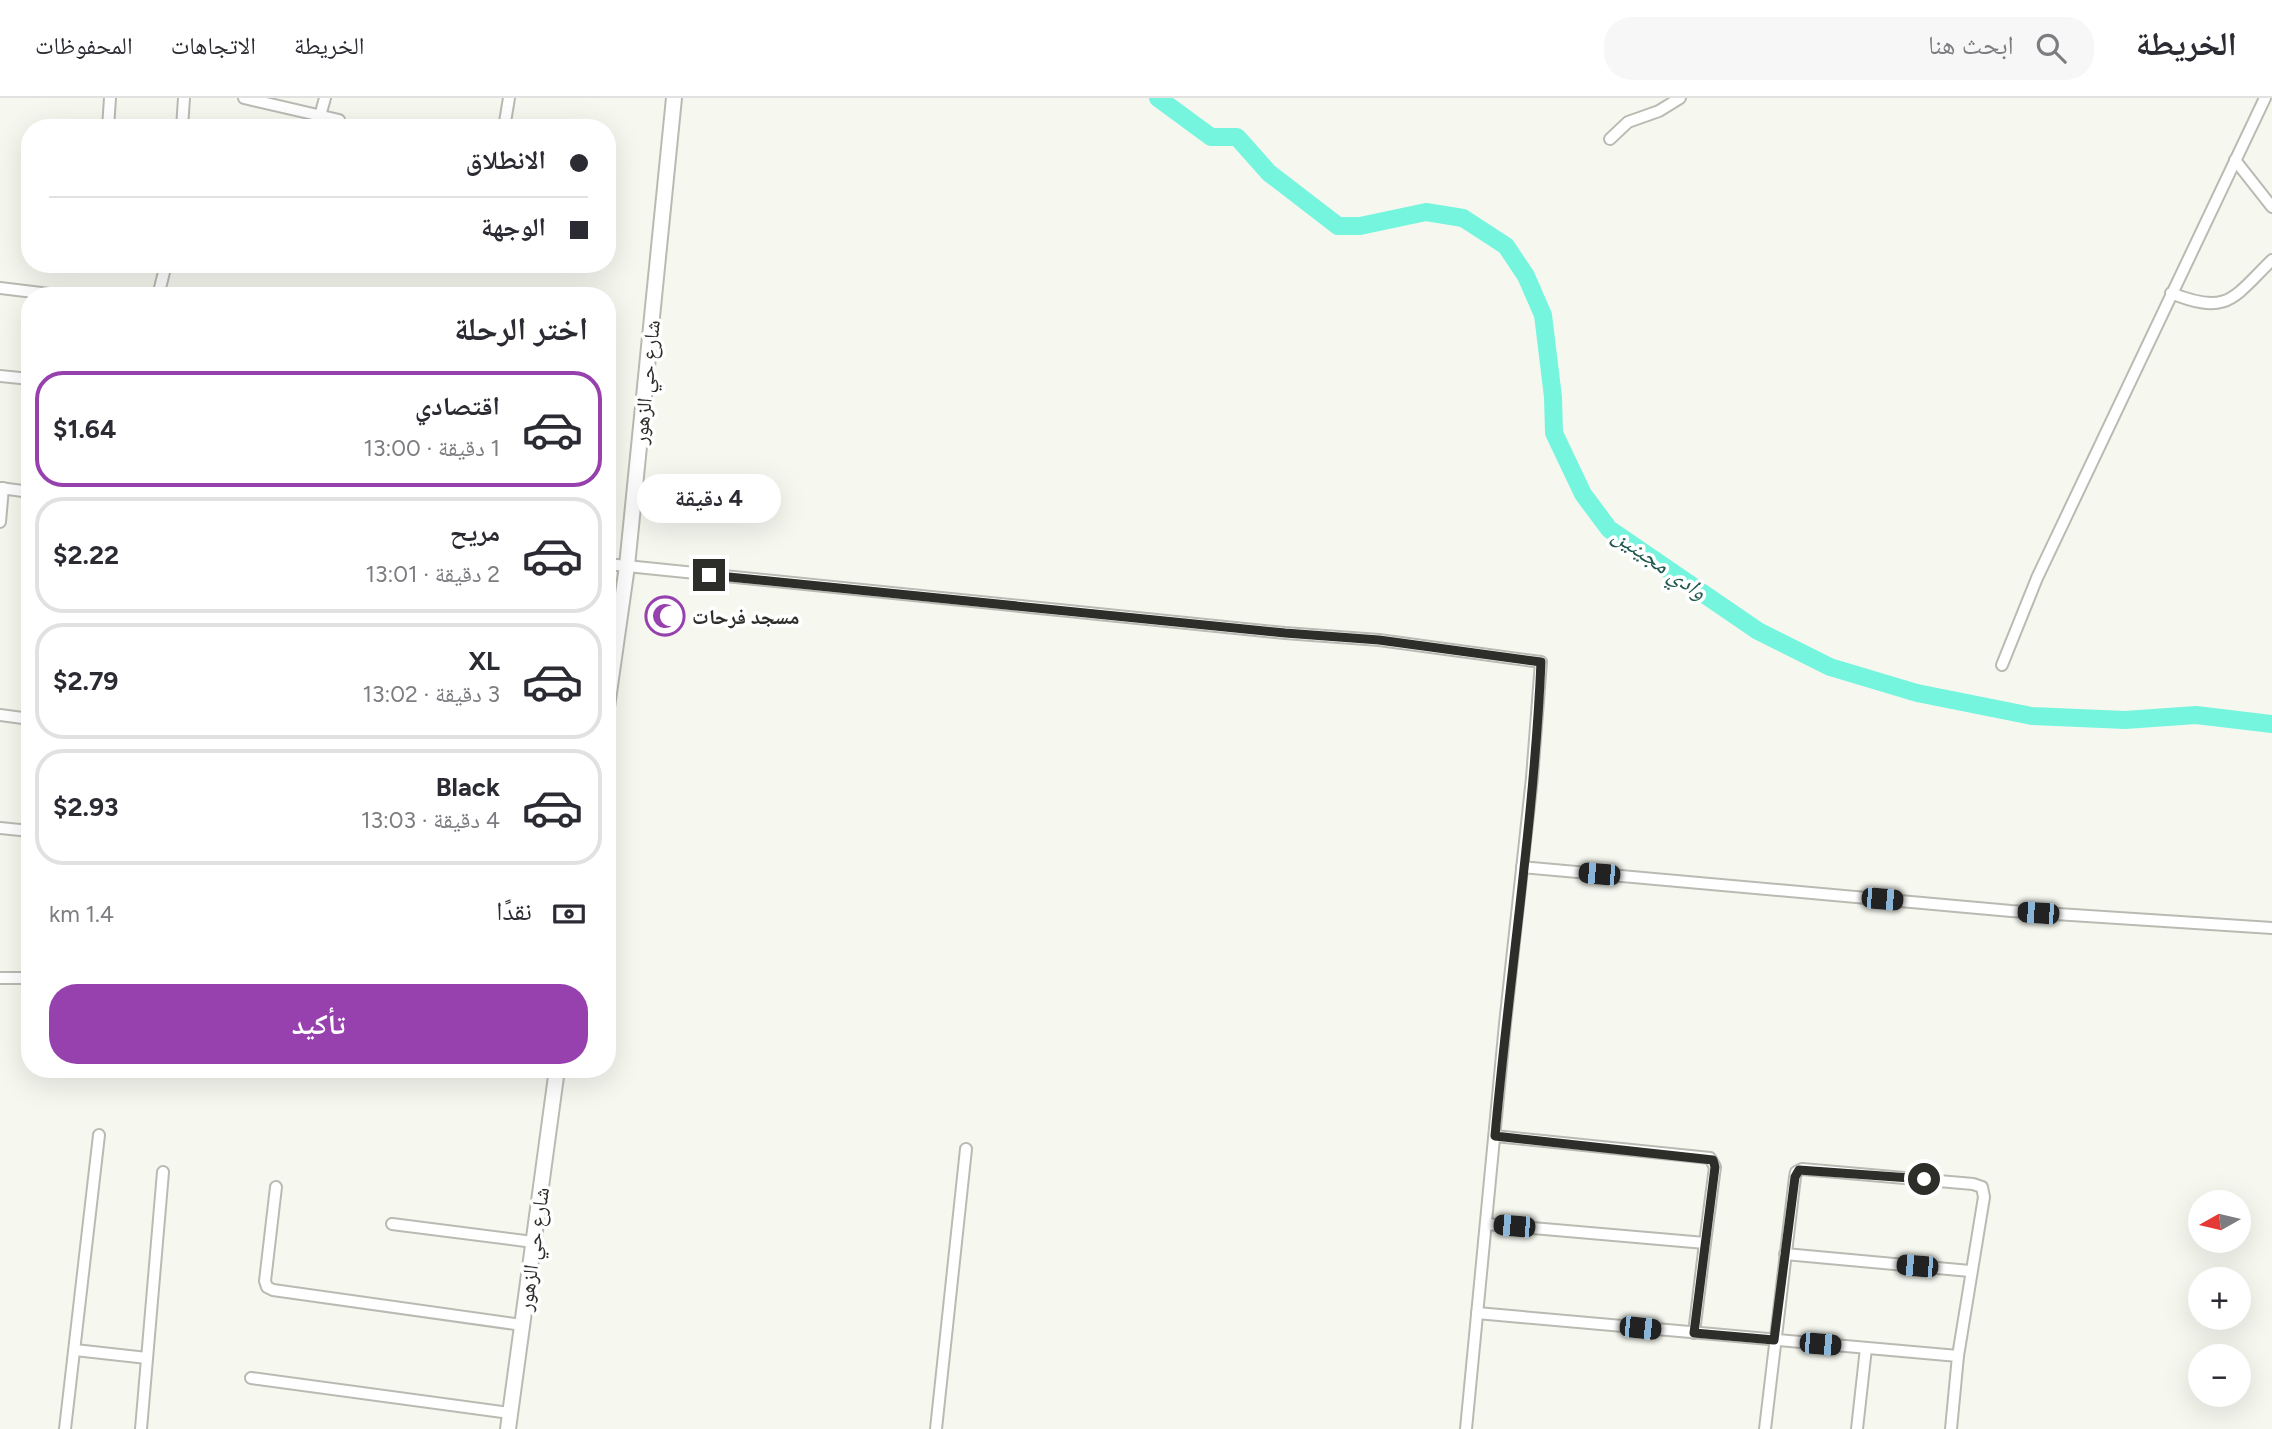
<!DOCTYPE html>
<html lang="ar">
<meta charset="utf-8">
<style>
:root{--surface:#fff;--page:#f7f7f7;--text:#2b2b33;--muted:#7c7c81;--line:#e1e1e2;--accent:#9741ae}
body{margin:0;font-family:Figtree,"Noto Naskh Arabic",sans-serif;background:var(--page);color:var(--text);direction:rtl;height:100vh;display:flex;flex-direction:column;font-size:26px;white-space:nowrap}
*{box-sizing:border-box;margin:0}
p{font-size:23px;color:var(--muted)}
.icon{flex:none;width:38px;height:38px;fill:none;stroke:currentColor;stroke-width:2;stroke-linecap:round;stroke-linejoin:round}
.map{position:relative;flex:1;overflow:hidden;direction:ltr}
.side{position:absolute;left:21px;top:189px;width:595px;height:791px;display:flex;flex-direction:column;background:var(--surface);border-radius:28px;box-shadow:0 7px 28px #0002;direction:rtl}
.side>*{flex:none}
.hud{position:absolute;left:21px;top:21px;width:595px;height:154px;border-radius:28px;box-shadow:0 7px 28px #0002;direction:rtl;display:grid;align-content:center;height:154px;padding:0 28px;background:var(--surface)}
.needle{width:46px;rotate:262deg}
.fabs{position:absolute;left:2188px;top:1092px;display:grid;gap:14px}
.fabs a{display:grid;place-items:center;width:63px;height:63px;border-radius:50%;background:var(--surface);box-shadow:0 7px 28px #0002;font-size:35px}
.end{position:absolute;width:32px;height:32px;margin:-16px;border:9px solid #2d2d2a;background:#fff;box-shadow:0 0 0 4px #fff}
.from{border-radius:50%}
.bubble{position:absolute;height:49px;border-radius:24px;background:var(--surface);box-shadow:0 7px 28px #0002;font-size:23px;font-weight:700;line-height:49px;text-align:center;direction:rtl}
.car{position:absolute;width:21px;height:42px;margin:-21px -10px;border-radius:9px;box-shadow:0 0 5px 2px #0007;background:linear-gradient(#222 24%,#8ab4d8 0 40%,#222 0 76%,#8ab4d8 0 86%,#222 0)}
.hud b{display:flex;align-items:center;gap:24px;height:66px;font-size:26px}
.hud b+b{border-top:2px solid var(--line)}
.hud i{width:18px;height:18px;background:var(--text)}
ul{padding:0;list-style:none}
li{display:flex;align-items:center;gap:21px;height:116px;margin:0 14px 10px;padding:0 14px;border:4px solid var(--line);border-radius:28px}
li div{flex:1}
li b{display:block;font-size:26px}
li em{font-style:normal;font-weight:700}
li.current{border-color:var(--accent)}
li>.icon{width:63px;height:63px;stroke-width:1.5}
h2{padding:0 28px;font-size:32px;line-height:84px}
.pay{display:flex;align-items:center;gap:18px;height:77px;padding:0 28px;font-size:26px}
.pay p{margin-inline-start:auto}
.cta{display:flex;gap:14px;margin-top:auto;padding:14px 28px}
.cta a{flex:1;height:80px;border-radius:28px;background:var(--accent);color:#fff;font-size:28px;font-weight:700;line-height:80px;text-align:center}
header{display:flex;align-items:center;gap:42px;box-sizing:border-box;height:98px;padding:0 35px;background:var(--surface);border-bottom:2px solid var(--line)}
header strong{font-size:33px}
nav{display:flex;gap:38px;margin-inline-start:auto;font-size:24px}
.search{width:490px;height:63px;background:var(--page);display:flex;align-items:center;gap:18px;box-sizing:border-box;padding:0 24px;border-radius:28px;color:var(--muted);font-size:26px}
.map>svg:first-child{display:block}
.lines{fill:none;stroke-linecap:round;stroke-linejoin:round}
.river{stroke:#75f5de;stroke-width:18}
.minor-casing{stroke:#b9bbb3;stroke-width:14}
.tertiary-casing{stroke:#b9bbb3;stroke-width:18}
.minor{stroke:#fff;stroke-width:10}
.tertiary{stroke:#fff;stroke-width:14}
.route{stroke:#2d2d2a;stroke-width:9}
.labels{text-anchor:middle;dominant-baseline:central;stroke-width:7;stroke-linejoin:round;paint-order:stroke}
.street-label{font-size:21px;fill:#2d2d2a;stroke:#fff}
.poi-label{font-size:21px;font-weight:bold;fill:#2d2d2a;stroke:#fff;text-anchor:start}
.water-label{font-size:23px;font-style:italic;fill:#21574e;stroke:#fff}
</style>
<header>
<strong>الخريطة</strong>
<div class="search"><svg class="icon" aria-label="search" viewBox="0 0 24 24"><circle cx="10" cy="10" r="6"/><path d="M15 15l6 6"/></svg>ابحث هنا</div>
<nav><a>الخريطة</a><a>الاتجاهات</a><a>المحفوظات</a></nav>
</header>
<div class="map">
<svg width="2272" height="1331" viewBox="0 0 2272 1331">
<rect width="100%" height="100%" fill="#f6f8f0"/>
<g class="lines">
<path class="river" d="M1158,0L1211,39H1237L1269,75L1338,128H1360L1426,114L1463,120L1506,148L1526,178L1543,217L1553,299L1554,335L1583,396L1609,431L1758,533L1830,569L1917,595L2032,618L2125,622L2196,617L2272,626"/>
<g class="minor-casing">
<g id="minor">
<path d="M244,0L339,22"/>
<path d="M320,18L325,0"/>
<path d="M108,30L110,0"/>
<path d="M182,30L184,0"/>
<path d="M504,30L509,0"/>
<path d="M1610,41L1628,24L1659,13L1680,0"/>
<path d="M2235,62L2272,109"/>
<path d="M0,190L66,198"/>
<path d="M2171,195C2228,218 2233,200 2272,162"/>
<path d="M158,198L166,166"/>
<path d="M0,278L30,281"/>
<path d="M0,390L30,394"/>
<path d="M0,424L3,390"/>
<path d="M607,466L1285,535L1379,542L1541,564L1532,680L1505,926L1466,1331"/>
<path d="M2002,567L2037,480L2265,0"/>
<path d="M0,617L30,621"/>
<path d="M0,730L30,733"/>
<path d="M1522,769L2011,813L2272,830"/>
<path d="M0,880H30"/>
<path d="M276,1089L265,1183L267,1189L273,1192L522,1227"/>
<path d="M392,1126L533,1144"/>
<path d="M1486,1126L1705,1145L1715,1069L1710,1060L1495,1038"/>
<path d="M1785,1156L1970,1173"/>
<path d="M1477,1215L1958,1258"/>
<path d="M1694,1235L1705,1145"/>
<path d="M75,1252L147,1260"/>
<path d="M251,1280L510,1315"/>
<path d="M65,1331L99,1037"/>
<path d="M141,1331L163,1074"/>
<path d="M936,1331L966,1051"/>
<path d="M1765,1331L1795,1079L1796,1074L1802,1071L1973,1086L1982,1089L1984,1099L1958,1258L1951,1331"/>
<path d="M1857,1331L1866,1250"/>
</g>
</g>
<g class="tertiary-casing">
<g id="tertiary">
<path d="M607,609L627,468L674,0"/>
<path d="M508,1331L557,971"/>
</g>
</g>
<use href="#minor" class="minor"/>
<use href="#tertiary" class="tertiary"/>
</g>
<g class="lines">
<path class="route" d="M709,477L1285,535L1379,542L1541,564C1534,723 1509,880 1495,1038L1713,1062L1715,1069L1694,1235L1774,1242L1795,1079L1799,1072L1924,1081"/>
</g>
<defs>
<g id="mosque-ring" transform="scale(2.0125)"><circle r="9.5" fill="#fff" stroke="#9741ae" stroke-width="1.5"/><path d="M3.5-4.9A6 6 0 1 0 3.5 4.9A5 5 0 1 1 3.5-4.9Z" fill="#9741ae"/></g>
</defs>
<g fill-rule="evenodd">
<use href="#mosque-ring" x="665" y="518"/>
</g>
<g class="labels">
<g class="street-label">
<text transform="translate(646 284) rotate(-84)">شارع حي الزهور</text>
<text transform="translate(533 1151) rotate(-82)">شارع حي الزهور</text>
</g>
<g class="poi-label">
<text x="692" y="518">مسجد فرحات</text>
</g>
<g class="water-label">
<text transform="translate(1660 465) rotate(35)">وادي مجينين</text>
</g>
</g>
</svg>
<div class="fabs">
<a><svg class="needle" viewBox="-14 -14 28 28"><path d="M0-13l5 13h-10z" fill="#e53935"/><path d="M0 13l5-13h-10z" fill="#7c7c81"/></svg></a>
<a>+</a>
<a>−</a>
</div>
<i class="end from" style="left:1924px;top:1081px"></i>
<i class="end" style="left:709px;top:477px"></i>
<div class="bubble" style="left:637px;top:376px;width:144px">4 دقيقة</div>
<i class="car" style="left:1599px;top:776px;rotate:275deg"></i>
<i class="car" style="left:1882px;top:801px;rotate:95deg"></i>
<i class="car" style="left:2038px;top:815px;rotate:274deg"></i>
<i class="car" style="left:1514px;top:1128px;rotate:275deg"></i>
<i class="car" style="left:1917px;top:1168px;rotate:275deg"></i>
<i class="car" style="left:1640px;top:1230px;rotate:96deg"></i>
<i class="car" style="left:1820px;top:1246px;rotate:95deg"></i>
<div class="hud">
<b><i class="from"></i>الانطلاق</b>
<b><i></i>الوجهة</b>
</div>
<section class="side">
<h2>اختر الرحلة</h2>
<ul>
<li class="current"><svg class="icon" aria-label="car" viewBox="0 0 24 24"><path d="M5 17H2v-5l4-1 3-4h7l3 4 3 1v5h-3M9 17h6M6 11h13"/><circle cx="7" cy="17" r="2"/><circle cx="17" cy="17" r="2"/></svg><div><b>اقتصادي</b><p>1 دقيقة · 13:00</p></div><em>$1.64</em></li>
<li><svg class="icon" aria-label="car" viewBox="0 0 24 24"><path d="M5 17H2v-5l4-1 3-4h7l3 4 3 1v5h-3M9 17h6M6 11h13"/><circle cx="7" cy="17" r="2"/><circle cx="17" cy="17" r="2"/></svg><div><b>مريح</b><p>2 دقيقة · 13:01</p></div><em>$2.22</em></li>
<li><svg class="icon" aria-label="car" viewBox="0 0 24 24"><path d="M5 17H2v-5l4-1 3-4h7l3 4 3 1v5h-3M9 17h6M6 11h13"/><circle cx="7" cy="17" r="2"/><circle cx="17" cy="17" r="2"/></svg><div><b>XL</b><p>3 دقيقة · 13:02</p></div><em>$2.79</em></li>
<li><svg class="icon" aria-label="car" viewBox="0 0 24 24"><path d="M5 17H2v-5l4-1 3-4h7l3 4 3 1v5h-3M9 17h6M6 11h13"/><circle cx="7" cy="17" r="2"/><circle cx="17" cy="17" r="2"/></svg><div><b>Black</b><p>4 دقيقة · 13:03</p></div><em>$2.93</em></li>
</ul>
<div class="pay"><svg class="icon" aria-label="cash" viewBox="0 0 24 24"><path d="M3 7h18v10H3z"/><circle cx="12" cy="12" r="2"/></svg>نقدًا<p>1.4 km</p></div>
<div class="cta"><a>تأكيد</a></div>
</section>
</div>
